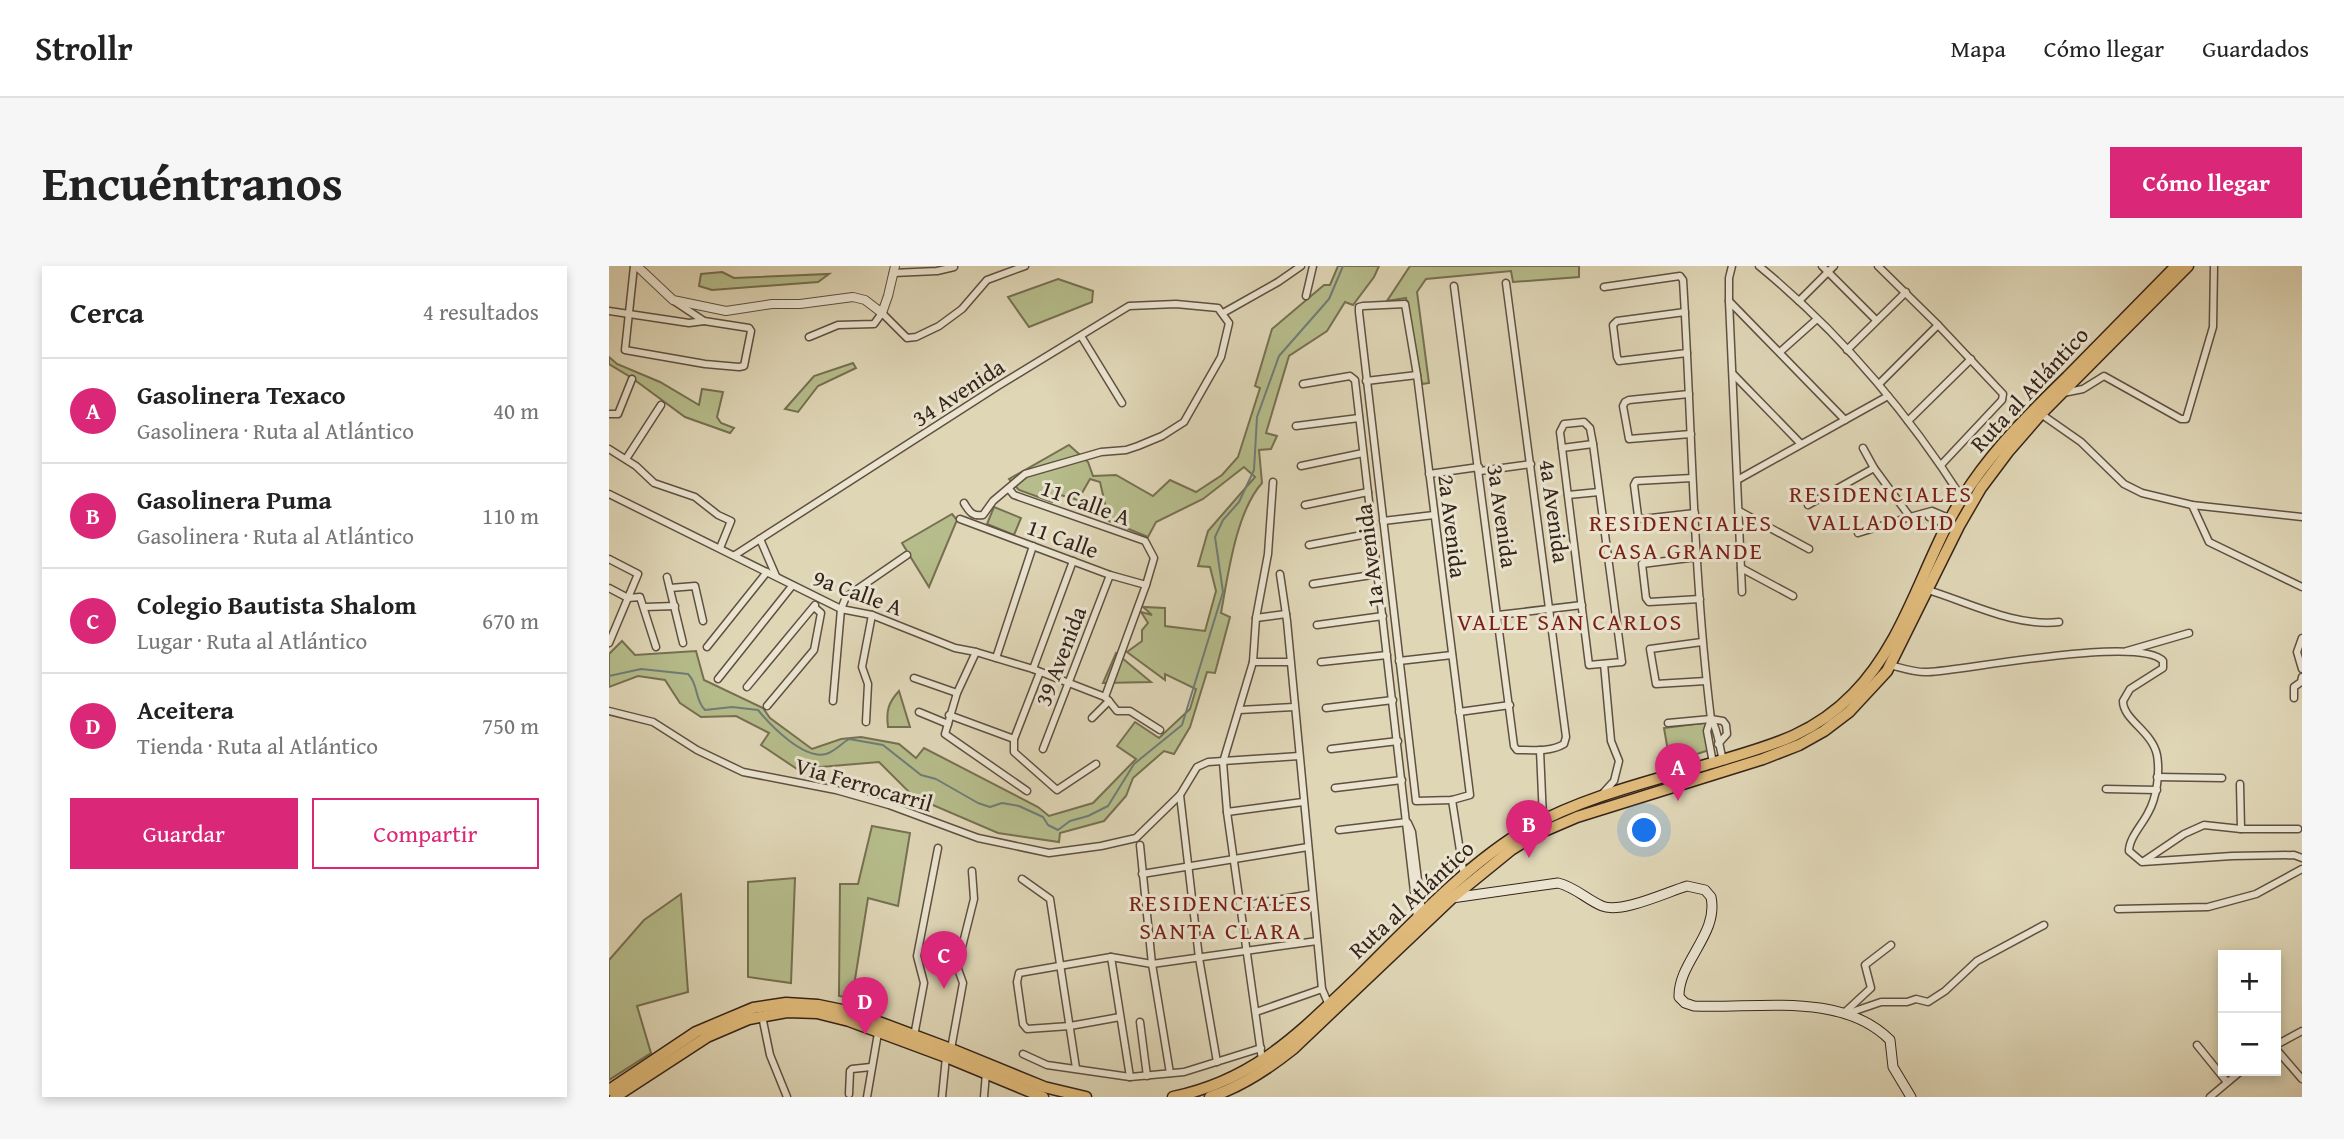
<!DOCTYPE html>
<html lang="es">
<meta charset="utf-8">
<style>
body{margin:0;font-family:"Gentium Book Plus",serif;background:#f6f6f6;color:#222}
.controls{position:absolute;right:21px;bottom:21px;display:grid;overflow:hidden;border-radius:0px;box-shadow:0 4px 10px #0003}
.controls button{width:63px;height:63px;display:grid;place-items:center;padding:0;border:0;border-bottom:2px solid #e0e0e0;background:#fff;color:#222;font:35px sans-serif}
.you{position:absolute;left:1036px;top:565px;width:24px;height:24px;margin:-18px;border:5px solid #fff;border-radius:50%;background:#1a73e8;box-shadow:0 0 0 10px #1a73e833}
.badge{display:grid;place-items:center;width:46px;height:46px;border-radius:50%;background:#db2777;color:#fff;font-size:23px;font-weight:700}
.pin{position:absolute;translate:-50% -58px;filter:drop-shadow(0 2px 4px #0008)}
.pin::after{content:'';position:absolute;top:37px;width:24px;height:21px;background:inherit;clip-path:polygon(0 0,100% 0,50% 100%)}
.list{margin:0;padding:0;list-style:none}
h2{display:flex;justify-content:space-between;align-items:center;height:91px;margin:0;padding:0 28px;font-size:30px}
h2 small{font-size:23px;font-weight:400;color:#767676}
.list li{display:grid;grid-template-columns:46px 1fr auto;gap:21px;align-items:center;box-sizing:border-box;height:105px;padding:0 28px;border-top:2px solid #e0e0e0}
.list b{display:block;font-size:26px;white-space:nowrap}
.list p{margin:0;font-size:23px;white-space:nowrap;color:#767676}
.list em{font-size:23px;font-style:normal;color:#767676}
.actions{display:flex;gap:14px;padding:21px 28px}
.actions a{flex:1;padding:16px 0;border:2px solid #db2777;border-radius:0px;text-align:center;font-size:24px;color:#db2777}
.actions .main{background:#db2777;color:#fff}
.map{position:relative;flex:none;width:1693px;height:831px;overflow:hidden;border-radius:0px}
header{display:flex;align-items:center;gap:42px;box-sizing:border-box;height:98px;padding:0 35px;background:#fff;border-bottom:2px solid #e0e0e0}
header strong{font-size:33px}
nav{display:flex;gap:38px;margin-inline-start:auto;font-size:24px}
.intro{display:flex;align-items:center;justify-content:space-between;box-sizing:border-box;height:168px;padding:0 42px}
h1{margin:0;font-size:49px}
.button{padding:18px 32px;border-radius:0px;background:#db2777;color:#fff;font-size:24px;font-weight:700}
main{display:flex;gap:42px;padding:0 42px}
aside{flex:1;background:#fff;border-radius:0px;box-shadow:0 4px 10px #0003}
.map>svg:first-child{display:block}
.green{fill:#b6bc8b;stroke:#767052;stroke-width:2}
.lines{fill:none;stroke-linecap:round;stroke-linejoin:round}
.stream{stroke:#6f7c78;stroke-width:2}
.minor-casing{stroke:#605041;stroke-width:9}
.tertiary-casing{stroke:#605041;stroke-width:10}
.secondary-casing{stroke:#35241a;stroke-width:11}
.trunk-casing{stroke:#35241a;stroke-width:13}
.minor{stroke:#eae4d0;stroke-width:6}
.tertiary{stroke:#eae4d0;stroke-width:8}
.secondary{stroke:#eae4d0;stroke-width:9}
.trunk{stroke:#e0bb7b;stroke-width:10}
.labels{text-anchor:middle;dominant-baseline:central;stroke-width:6;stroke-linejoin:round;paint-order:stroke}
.street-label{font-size:23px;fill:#35241a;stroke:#eae4d0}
.neighbourhood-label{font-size:24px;letter-spacing:2px;fill:#7a1f14;stroke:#eae4d0}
</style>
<header>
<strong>Strollr</strong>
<nav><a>Mapa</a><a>Cómo llegar</a><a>Guardados</a></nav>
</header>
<div class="intro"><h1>Encuéntranos</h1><a class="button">Cómo llegar</a></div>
<main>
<aside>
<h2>Cerca<small>4 resultados</small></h2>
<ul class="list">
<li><span class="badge">A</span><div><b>Gasolinera Texaco</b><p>Gasolinera · Ruta al Atlántico</p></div><em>40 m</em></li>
<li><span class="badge">B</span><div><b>Gasolinera Puma</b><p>Gasolinera · Ruta al Atlántico</p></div><em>110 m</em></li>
<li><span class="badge">C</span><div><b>Colegio Bautista Shalom</b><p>Lugar · Ruta al Atlántico</p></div><em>670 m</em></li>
<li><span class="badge">D</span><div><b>Aceitera</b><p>Tienda · Ruta al Atlántico</p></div><em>750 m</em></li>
</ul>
<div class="actions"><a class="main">Guardar</a><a>Compartir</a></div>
</aside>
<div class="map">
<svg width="1693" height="831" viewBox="0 0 1693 831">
<rect width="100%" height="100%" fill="#dfd6b6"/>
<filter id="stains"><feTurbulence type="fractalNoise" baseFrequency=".00286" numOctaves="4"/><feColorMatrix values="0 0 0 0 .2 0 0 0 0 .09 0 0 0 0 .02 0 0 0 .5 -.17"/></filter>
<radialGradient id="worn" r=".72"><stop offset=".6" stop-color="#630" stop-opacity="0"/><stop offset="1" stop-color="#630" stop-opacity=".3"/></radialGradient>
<g class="green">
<path d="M729 0H770L765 11 744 39 736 36 718 65 680 90 657 167 668 170 662 183 650 184 653 217C627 246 619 309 612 347L621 351 606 407 598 406 581 461 565 488 555 485 524 512 517 530 495 555 451 567 450 576 389 567 305 531 270 496 188 503 152 479 160 467 127 450 92 451 71 437 56 414 29 410 0 421V388L13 375 26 389 87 385 95 414 154 442 161 452 203 483 232 473 252 471 290 478 307 492 315 482 429 541 440 550 484 537 527 493 508 480 526 456 550 472 581 443 587 423 556 408V414L518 386 533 375V364L539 357 532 346 543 349 534 341 556 342V360L596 365 607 325 601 301 589 300 599 265 646 211 635 201 594 233 547 256 539 271 500 255 491 216 481 213 469 234 448 228 443 236 410 224 400 213 460 179 479 196 484 210 507 209 544 230 561 214 587 226 613 209 629 191 651 122 646 120 663 63 715 19H721Z"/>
<polygon points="801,0 970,0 970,11 904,16 902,5 817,13 808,26 820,117 813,118 797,32 778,35"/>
<polygon points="113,6 125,12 220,8 209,16 103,24 90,20 92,8"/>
<polygon points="449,13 484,25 483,36 420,61 399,31"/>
<polygon points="0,91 8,98 51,116 90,139 93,123 114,126 108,151 112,157 125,162 121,167 76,151 23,112 0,98"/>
<polygon points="244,97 247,102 209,120 189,146 176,143 205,110"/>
<polygon points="385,241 412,252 405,269 378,258"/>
<polygon points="343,248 348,254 320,321 293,277"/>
<polygon points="507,387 542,416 494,417"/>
<path d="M290 425 301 461H279C277 445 279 437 290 425Z"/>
<polygon points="1102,456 1103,483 1061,497 1055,462"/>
<polygon points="263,560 301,567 289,640 259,632 243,732 230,730 231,618 249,618"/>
<polygon points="186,612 182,717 139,711 139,616"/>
<polygon points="72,628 79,726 28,740 42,787 0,814 0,694 35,654"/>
</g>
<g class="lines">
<path class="stream" d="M0 410 32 403 79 408C90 419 85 433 96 444L123 441 149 444C162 460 195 494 217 488 225 486 233 477 240 473L274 479 312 509 327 513 369 537 381 541 393 537 410 540 434 551 439 559 449 564 461 555 479 550 499 540 525 498 573 459 614 326 606 271 614 254 630 236 645 204 648 151 670 90 720 33 734 0"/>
<g class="minor-casing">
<g id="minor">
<polyline points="25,0 16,84 96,98 130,101 135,100 142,65 140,62 95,55 65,35"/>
<polyline points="1123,0 1120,12 1120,35 1133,326"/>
<path d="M1150 0C1229 65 1298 146 1353 232"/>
<polyline points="1213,0 1267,54"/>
<polyline points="1269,0 1329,59 1394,128 1393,134 1332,199"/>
<polyline points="284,7 328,5 345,1"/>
<path d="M845 20 905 480 908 484C923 484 942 486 955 478L957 471 897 17"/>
<path d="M995 21 1071 10 1074 14C1083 160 1084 307 1102 453 1109 463 1110 480 1114 494"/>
<polyline points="697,30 704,0"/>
<polyline points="1120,35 1236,154"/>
<polyline points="1190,35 1225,0"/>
<polygon points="796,38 808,109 861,529 843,534 807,535 750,46 750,41 754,40"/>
<polyline points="0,45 80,57 95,55"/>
<polyline points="1076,46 1008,55 1004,59 1008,91 1010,95 1078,87"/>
<polyline points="614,47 669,16 692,0"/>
<polyline points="472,70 513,137"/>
<polyline points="200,71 229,59 265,58 273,47 298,72 307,71 330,60 353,43 378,14 416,0"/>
<polyline points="1238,84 1297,26"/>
<polyline points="1171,86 1208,53"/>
<polyline points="1124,108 1192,178"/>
<polyline points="757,115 808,109"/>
<polyline points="694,118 741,110 746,114 808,652"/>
<polyline points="1270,118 1329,59"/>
<polyline points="1454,127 1474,123 1495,110 1572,153 1577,153 1604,61 1605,0"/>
<polyline points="1080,128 1020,134 1016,136 1014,140 1020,173 1082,168"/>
<polyline points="0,148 9,148 23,113"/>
<polyline points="1432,148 1472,176 1515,218 1533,227 1583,239 1693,251"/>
<polyline points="1299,155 1362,93"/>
<polygon points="975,156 981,162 984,178 1013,396 980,399 951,166 955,158"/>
<polyline points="687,160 750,152"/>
<polyline points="953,182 984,178"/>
<polyline points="1254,182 1265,202 1301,251 1323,245 1342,253"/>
<polyline points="0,183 27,200 45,217 86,231 109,249 122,255 111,282"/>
<polyline points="17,193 52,139"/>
<polyline points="692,200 754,187"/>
<polyline points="871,205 922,198"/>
<polyline points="820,208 870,201"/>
<polyline points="1083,212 1027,215 1025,219 1029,250 1033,253 1086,247"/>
<polyline points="1130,213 1279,130"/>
<polyline points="0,228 232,343 263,349 346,382 367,386 424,403 496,431"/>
<polyline points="959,229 990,226"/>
<polyline points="696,239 759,226"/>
<polyline points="1199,239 1265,202"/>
<polyline points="1583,239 1600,276 1693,321"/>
<polyline points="1130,245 1200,283"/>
<polyline points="1318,247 1320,251 1339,259"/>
<polyline points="351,253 501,309 537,319 545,292 536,275 405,229 400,223"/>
<polyline points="774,255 825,249"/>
<polyline points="1249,267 1301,251"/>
<polyline points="151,273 167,310"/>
<polyline points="700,279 764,267"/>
<path d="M126 289 389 120 520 40 567 38 609 42 620 57 612 91 575 156 553 170 529 180 517 184 492 186 416 208 384 235 374 249C363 251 360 245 355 237"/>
<polyline points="1088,291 1033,298 1037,332 1040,336 1091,333"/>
<polyline points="0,293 29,308 0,377"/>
<polyline points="1132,302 1184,330"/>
<polyline points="671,308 678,355 713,723 720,739"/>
<polyline points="58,311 74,377"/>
<polyline points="704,318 769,308"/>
<polyline points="0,322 19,332 31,331 47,381"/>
<polyline points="61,322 86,320 94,355"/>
<path d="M1319 324C1361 337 1406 361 1450 356"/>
<polyline points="36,341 66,340"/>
<polyline points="889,349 973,339"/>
<polyline points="647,352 677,348"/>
<polyline points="708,359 774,350"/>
<polyline points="1693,372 1688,386 1693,403"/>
<polyline points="1093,376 1041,383 1047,418 1097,415"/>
<polyline points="98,381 158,306"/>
<polyline points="1518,385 1580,367"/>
<polyline points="367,386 348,427 336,468 418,525"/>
<polyline points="387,392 424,280"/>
<polyline points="790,395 843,389"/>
<polyline points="644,396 681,396"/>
<polyline points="712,396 778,389"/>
<polyline points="995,398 1002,475 1010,495 1005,515 995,526"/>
<path d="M1281 399C1293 402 1306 407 1319 406 1358 404 1532 369 1554 395V402L1521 423 1514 435C1514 454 1543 465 1548 489 1551 507 1548 531 1539 547 1533 559 1520 572 1520 585L1533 596 1623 590 1685 589 1693 592"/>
<polyline points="424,403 464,295"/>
<polyline points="431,406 405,473 405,486 448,524 487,498"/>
<polyline points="305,412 348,427"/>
<polyline points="109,413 183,320"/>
<polyline points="138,421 206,339"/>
<polyline points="1685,432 1685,421 1692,416 1693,411"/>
<polyline points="224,435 232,343 237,331 298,289"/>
<polyline points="500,435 508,445 521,445 551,464"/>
<polyline points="158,440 205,384 212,347 205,341"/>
<polyline points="717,442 784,434"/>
<polyline points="630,444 685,441"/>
<polyline points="0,445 44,456 88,484 134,506 227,524 280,539 369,572 440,587 492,580 527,572 571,529 588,501 599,496 690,490"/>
<polyline points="310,446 339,458"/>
<polyline points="850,446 901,439"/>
<polyline points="340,449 405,473"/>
<polyline points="483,452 500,435 496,431 537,319"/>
<polyline points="1102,453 1098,465 1104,497"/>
<polyline points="257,456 259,418 253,401 263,349"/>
<polyline points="1059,457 1102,453 1114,455 1117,459 1118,468 1109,478"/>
<polyline points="434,483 501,309"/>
<polyline points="722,483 789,475"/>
<polyline points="931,484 934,553"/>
<polyline points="1548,511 1613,512"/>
<polyline points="1631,518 1632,563"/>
<polyline points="726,522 793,514"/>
<polyline points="1497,523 1548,524"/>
<polyline points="571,529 590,692 608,796"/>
<polyline points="843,534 855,610"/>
<polyline points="618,546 694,536"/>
<polyline points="799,557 803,566 813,646"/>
<polyline points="730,564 798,556"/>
<polyline points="531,579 543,698 561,807"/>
<polyline points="1535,595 1575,568 1595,559 1632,563 1689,563"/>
<polyline points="533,608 699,581"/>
<polyline points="413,613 441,633 467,802"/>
<polyline points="631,640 703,628"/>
<polyline points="1509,643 1599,641 1647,628 1693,603"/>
<polyline points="502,691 521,811"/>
<polyline points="647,746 713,723"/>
<polyline points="1235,747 1262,722 1256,699 1282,679"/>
<polyline points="1237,748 1272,736 1298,736 1307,733 1319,736 1336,725 1368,695 1435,659"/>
<polyline points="153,750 161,789 178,831"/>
<polyline points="511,751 461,760 418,763 414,758 408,716 410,707 502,691 543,698 708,675"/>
<polyline points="531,756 538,810"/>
<polyline points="305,770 315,717 308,690 329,582"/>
<polyline points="1588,779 1618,816"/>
<polyline points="1667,779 1693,765"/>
<polyline points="342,783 354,717 349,703 349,697 365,633 363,605"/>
<polyline points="1667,783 1693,813"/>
<polyline points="414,788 438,799 521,811 575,806 652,782"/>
<polyline points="653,794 618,546 614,496 644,396 647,352 659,288 664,216"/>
<polyline points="240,828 241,805 243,803 262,801"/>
<polyline points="258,831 269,767"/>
<polyline points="333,831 337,791"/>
<polyline points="375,831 377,807"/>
<polyline points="1601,831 1632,805"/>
</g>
</g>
<g class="tertiary-casing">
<polyline id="tertiary" points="28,0 64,34 117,45 163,38 191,38 244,31 256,34 273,47 279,30 286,0"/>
</g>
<g class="secondary-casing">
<path id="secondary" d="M843 632 949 617C966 621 977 633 993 640 1012 648 1058 626 1078 620L1096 624 1102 631C1110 668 1069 696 1070 731L1076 737 1085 740C1148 743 1232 725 1281 774L1284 801 1302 831"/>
</g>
<g class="trunk-casing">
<g id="trunk">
<polyline points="0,824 87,766 144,742 177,737 209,739 243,746 342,783 435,821 477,831"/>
<polyline points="6,831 98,771 140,753 178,746 208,747 240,755 337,791 434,831"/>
<path d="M564 831C646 814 690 767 748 712 800 661 858 597 921 561 978 529 1051 513 1113 494 1164 479 1205 468 1244 428 1302 369 1316 283 1363 217 1390 178 1424 144 1458 111 1494 74 1531 37 1567 0"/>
<path d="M601 831C632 821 659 803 684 783L843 632 902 584 926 569 968 551 1154 493 1190 479 1215 465 1240 446 1278 405 1350 260 1372 222 1399 186 1432 148 1579 0"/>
</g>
</g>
<use href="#minor" class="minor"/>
<use href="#tertiary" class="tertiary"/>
<use href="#secondary" class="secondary"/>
<use href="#trunk" class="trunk"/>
</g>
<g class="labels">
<g class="street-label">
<text transform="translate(1420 123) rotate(-47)">Ruta al Atlántico</text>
<text transform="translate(349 126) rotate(-33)">34 Avenida</text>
<text transform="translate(477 236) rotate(20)">11 Calle A</text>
<text transform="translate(946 245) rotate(82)">4a Avenida</text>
<text transform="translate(894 250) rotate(82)">3a Avenida</text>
<text transform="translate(844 260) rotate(83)">2a Avenida</text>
<text transform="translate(454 272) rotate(20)">11 Calle</text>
<text transform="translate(760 290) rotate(-97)">1a Avenida</text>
<text transform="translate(249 326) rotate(20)">9a Calle A</text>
<text transform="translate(451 390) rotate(-69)">39 Avenida</text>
<text transform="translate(255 518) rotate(16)">Via Ferrocarril</text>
<text transform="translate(802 633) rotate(-43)">Ruta al Atlántico</text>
</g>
<g class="neighbourhood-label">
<text x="1272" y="227">RESIDENCIALES<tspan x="1272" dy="28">VALLADOLID</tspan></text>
<text x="1072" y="256">RESIDENCIALES<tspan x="1072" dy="28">CASA GRANDE</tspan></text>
<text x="961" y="355">VALLE SAN CARLOS</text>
<text x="612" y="636">RESIDENCIALES<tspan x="612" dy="28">SANTA CLARA</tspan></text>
</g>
</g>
<rect width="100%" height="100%" filter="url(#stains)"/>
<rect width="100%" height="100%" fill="url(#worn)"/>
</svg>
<div class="controls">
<button>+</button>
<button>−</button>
</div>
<div class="you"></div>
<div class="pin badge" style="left:1069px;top:535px">A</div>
<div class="pin badge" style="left:920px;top:592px">B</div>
<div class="pin badge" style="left:335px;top:723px">C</div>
<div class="pin badge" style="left:256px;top:769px">D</div>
</div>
</main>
